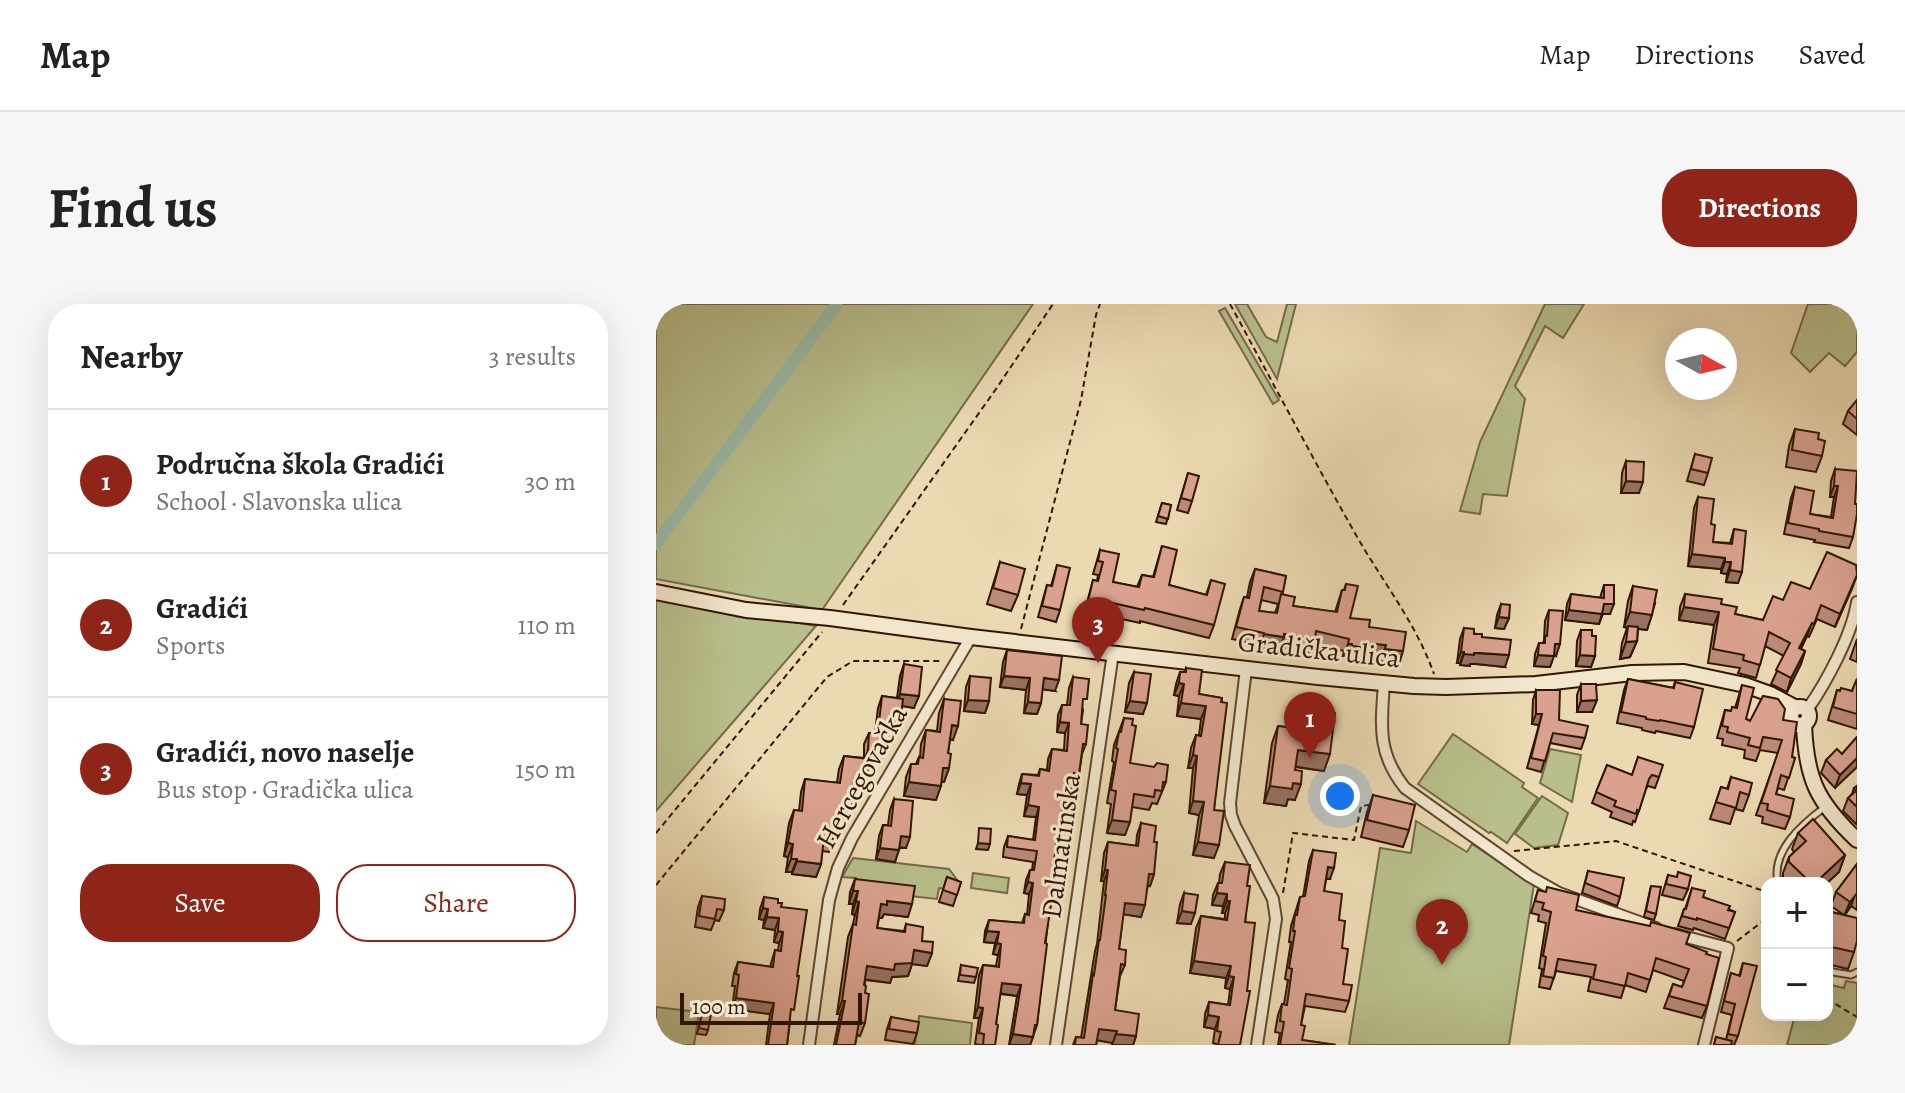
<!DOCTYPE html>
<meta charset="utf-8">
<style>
body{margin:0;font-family:Alegreya,serif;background:#f6f6f6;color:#222}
.controls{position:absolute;right:24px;bottom:24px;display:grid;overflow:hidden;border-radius:16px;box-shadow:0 8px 32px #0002}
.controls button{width:72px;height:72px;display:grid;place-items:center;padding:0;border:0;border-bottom:2px solid #e0e0e0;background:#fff;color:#222;font:40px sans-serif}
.compass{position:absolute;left:1009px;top:24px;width:72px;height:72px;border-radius:50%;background:#fff;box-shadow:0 8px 32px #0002;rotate:98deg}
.scale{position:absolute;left:24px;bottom:20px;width:182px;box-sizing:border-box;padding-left:8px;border:4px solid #311702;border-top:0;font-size:22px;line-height:28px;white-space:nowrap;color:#311702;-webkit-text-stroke:6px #f2e6cd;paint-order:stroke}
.you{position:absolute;left:684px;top:492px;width:28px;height:28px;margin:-20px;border:6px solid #fff;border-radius:50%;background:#1a73e8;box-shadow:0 0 0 12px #1a73e833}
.badge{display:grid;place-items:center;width:52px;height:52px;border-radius:50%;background:#8f2418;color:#fff;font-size:26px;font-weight:700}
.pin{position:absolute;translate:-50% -66px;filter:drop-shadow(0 2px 4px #0008)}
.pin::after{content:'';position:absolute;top:42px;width:28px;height:24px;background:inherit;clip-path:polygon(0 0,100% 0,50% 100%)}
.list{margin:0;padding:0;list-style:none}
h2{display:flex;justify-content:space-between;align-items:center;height:104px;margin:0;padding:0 32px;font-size:34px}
h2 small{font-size:26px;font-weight:400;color:#767676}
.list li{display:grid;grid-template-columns:52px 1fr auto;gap:24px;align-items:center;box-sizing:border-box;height:144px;padding:0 32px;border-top:2px solid #e0e0e0}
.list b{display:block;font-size:30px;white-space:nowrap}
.list p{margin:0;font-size:26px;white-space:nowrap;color:#767676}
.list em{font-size:26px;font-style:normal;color:#767676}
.actions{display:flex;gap:16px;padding:24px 32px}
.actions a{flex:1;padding:18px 0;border:2px solid #8f2418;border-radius:32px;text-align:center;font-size:28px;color:#8f2418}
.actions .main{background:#8f2418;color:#fff}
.map{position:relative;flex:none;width:1201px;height:741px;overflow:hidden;border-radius:32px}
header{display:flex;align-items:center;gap:48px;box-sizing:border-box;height:112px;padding:0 40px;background:#fff;border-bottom:2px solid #e0e0e0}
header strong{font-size:38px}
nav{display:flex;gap:44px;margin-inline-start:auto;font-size:28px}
.intro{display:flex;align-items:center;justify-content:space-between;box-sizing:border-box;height:192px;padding:0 48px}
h1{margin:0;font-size:56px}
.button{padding:20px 36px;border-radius:32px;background:#8f2418;color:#fff;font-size:28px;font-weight:700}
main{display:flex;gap:48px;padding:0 48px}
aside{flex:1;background:#fff;border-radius:32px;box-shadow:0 8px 32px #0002}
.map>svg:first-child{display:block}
.green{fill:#b8bf8c;stroke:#746b47;stroke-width:2}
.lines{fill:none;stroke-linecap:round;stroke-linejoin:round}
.canal{stroke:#99baa8;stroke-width:12}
.lane-casing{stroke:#60482e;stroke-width:9}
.street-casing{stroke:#60482e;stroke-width:14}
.secondary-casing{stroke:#311702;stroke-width:18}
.path{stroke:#311702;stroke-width:2;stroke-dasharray:6 4;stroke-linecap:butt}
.lane{stroke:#f2e6cd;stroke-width:5}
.street{stroke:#f2e6cd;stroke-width:10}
.secondary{stroke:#f2e6cd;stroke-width:14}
.wall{fill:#bb8a7a;stroke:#311702;stroke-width:2;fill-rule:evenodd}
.shaded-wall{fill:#987163;stroke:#311702;stroke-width:2}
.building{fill:#d9a18e;stroke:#311702;stroke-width:2}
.labels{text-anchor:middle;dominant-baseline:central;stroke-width:6;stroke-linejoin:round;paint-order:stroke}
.street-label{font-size:28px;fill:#311702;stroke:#f2e6cd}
</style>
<header>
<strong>Map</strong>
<nav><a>Map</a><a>Directions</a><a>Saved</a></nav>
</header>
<div class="intro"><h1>Find us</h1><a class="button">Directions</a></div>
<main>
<aside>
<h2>Nearby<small>3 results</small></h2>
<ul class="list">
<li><span class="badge">1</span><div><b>Područna škola Gradići</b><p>School · Slavonska ulica</p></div><em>30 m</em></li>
<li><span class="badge">2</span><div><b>Gradići</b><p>Sports</p></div><em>110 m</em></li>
<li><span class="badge">3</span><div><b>Gradići, novo naselje</b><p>Bus stop · Gradička ulica</p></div><em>150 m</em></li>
</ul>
<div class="actions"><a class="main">Save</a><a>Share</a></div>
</aside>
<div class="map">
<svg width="1201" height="741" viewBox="0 0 1201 741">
<rect width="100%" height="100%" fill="#ebd9b2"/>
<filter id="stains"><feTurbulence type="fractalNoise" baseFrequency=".0025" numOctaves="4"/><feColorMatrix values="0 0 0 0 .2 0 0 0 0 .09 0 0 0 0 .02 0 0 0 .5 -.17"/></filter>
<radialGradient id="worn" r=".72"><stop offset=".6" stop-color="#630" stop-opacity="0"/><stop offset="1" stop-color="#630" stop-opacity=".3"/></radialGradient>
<g class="green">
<polygon points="0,0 377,0 166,306 0,275"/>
<polygon points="579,0 591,0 610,33 621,38 631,0 640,0 621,75"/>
<polygon points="889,0 928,0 907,34 889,22 859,82 869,95 851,192 827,190 824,210 804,207 824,138"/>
<polygon points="1152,0 1201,0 1201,48 1189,62 1173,49 1154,68 1135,49"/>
<polygon points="569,4 623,96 617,100 563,7"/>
<polygon points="0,293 160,322 0,507"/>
<polygon points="797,430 868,479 866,483 882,494 851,539 835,528 833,529 762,480"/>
<polygon points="894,445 925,451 916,498 884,479"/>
<polygon points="886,492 912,509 902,541 878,544 859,530"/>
<polygon points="760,517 811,548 816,540 878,580 853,741 693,741 724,544 755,549"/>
<polygon points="197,554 293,565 302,577 301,586 283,584 281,595 198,586 200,574 186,573"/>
<polygon points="317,569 353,574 351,589 315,584"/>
<polygon points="1190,677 1201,679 1201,741 1131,741 1139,711 1171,711 1171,680 1188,684"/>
<polygon points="0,703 43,708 38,741 0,741"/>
<polygon points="263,712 316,719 314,741 259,741"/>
</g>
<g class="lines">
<polyline class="canal" points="0,240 181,0"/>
<g class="lane-casing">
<g id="lane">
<path d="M1122 579C1115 547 1145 521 1169 503"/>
<polyline points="1171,667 1195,671 1201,668"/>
</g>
</g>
<g class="street-casing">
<g id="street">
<polyline points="590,365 574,499 575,511 579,522 617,595 620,615 601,741"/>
<path d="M728 379C725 422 721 449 749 484L873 572 903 589 1000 624"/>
<path d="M1151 406C1170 379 1196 331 1201 298"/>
<polyline points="1019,630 1072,644 1048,741"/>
<polyline points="153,741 173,596 182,564 196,534 315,333"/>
<polyline points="400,741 457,349"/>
</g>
</g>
<g class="secondary-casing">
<g id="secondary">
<polyline points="0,288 90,306 174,314 315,333 662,373 758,382 790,383 880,380 976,369 1028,368 1089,381 1114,390 1140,404"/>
<circle cx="1144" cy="412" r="9"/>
<path d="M1148 420C1150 475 1161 498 1201 536"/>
</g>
</g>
<g class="path">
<path d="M574 0C616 77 657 155 700 231 726 277 760 319 778 370"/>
<polyline points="187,301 340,85 397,0"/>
<polyline points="365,325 425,96 440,11 444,0"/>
<polyline points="0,529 166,328"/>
<polyline points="858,547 960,537 1111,588"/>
<polyline points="0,581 171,373 197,357 287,357"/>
<polyline points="627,589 637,529 698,536 705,502 713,501"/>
<polyline points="1081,637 1111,614"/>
<polyline points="1110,654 1111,655"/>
<polyline points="1171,695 1201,713"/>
</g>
<use href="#lane" class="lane"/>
<use href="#street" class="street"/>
<use href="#secondary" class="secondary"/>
</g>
<g class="wall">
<polygon points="1201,96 1201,131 1187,120 1192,107"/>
<polygon points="1139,125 1166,152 1160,168 1130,163 1133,142"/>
<polygon points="1039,150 1052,169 1048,181 1031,177"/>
<polygon points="970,157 983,189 965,189 966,169"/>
<polygon points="1179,165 1197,233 1193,244 1158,238 1159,236 1128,230 1135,194 1139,183 1154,210 1175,213 1178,193 1174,193 1175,177"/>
<polygon points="532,169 536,197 532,209 521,206"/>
<polygon points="1042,193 1055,220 1057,238 1074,239 1078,225 1082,279 1070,278 1071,270 1065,269 1065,265 1032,262 1038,204"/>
<polygon points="506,199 515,201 510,220 500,218"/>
<polygon points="506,242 513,281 550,291 555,276 558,321 553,334 484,317 484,319 448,311 446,314 428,310 437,276 441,277 442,271 437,270 444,246 457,278 481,283 486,271 497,273"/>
<polygon points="344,258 362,291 355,307 331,300"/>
<polygon points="401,261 404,306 400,318 382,313 391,281 395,282"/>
<path d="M599 265 630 272 626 290 637 302 679 308 686 286H688L690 280 694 314 713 323 743 360 725 357 726 354 708 352 706 356 692 355V352H687L688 347 657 339 654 348 624 343 623 345 603 343 604 341 576 335 584 305 588 293H591L594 278ZM605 296 622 300 619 309 603 307Z"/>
<polygon points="1201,271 1179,323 1161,315 1153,333 1151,332 1145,345 1149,347 1145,360 1131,388 1115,380 1128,352 1109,342 1100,374 1082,369 1084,364 1052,359 1058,321 1023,316 1024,303 1029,290 1065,300 1079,310 1107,316 1127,296 1154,285"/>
<polygon points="948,281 954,310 947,310 943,320 909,316 911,300 915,290 944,294"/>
<polygon points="977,282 999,299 991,326 982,325 981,337 974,353 964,355 966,339 971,324 968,323 972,297"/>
<polygon points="845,300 853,314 848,325 839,324 841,311"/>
<polygon points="893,306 900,352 898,351 894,363 878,362 879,350 883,339 887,339 888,336 889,317"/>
<polygon points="808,324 826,333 849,363 820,360 814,360 814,362 804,361 804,359 801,359 804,335"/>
<polygon points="925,326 936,332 939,352 935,363 920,362 921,337"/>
<polygon points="1201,335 1201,358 1194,355"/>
<polygon points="351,346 399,387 386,385 385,399 381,410 368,409 370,386 344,383 347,358"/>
<polygon points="248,360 258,404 246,402 244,420 240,432 229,430 224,458 213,458 211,477 206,489 197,488 190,516 184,515 183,522 173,548 166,547 165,560 160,573 136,570 136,568 130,568 132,553 128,552 133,519 138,506 143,507 145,488 149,475 181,479 183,465 188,452 208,454 208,440 213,429 219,429 222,404 226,392 241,394 244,372"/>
<polygon points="530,364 543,390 566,394 558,506 558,554 537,551 543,511 533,509 537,464 532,464 535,444 540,431 543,431 545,415 521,412 523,392 518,391 520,380 524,368 529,368"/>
<polygon points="478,368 487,410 469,408 473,379"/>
<polygon points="314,372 333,397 329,409 308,407 310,383"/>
<polygon points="417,373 427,406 425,420 430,440 426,450 423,470 419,480 416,480 413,501 409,511 405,511 400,541 381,721 374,741 353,741 361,692 344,690 340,720 339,741 324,741 319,740 323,714 318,714 323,671 327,661 340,662 342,651 337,650 339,639 328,638 329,627 333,616 366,619 369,610 371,611 373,590 368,589 370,576 374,566 376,566 377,558 347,553 348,543 352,532 377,536 380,513 368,512 371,491 361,490 363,480 366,470 382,471 384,465 391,466 392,455 396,445 408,446 409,429 401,428 402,411 406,401 411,401 413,384"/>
<polygon points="972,375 1017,384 1019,378 1038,423 1034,434 1000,427 999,429 986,426 986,424 961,419 968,386"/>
<polygon points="1201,375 1201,425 1172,416 1181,386 1196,387"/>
<polygon points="925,380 936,408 921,408 921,391"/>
<polygon points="1086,381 1090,415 1094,417 1127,416 1136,453 1139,454 1128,486 1122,484 1120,490 1134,513 1129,525 1106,519 1107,513 1100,511 1122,449 1104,446 1100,457 1088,454 1089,446 1066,441 1067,435 1061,434 1069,406 1075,407 1079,404"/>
<polygon points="880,386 903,416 929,434 925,445 894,439 885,468 871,464 883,421 876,420 877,396"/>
<polygon points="288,395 297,436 294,435 292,449 293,464 288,478 285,478 280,496 248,492 250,473 255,460 260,460 263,453 264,453 265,440 270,426 281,427 283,409"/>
<polygon points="659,407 668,467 639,463 639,496 632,495 630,502 608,499 616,439 622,422 653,426"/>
<polygon points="468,414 476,421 474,459 510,478 501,500 496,499 493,506 476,503 469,531 451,529 455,500 451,499 458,458 456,457 458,441"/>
<polygon points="1201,433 1179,484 1165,469 1170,456 1186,450"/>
<polygon points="982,453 1003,473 999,484 992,482 990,485 979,518 977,517 976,521 954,513 956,508 936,499 951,461 976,471"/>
<polygon points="1075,473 1093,491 1087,507 1079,505 1074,520 1054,515 1065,483 1071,485"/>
<polygon points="1201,482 1201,521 1187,507 1192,494 1196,490 1198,484"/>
<polygon points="717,491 753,526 747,543 705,533 711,508"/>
<polygon points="238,495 250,544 243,544 239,558 220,555 223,532 227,521 232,521 234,506"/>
<polygon points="485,519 498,538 498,570 494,582 492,581 485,613 467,610 463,645 469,661 464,672 459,706 480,732 477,741 456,741 457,739 441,736 440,741 417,741 420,733 425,734 439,647 441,640 448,577 445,577 448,549 452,538 480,542 481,531"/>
<polygon points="1142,529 1189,551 1183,568 1171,579 1131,579 1127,575 1127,569 1133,553 1138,548 1136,545"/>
<polygon points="657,546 674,575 670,575 668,587 683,616 686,644 687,680 693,697 689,708 649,702 645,721 646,736 680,741 622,741 624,729 619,728 622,711 626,700 628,700 632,676 629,675 635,638 633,638 635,622 644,593 647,593 653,557"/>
<polygon points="569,558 591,582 584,741 560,741 560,740 557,739 559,725 548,723 549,710 553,698 572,701 574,685 569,684 570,674 534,669 540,624 545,612 569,615 569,609 566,609 567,602 556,601 557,591 562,579 563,579 564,570"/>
<polygon points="1201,560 1201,606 1195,602 1189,611 1198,648 1192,665 1171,660 1171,607 1188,611 1175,602 1180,588"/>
<polygon points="932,567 964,593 961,602 926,589"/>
<polygon points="1012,571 1032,585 1027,596 1006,591"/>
<polygon points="291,573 305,578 297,602 283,598"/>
<polygon points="199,575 252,613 228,610 226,614 223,614 221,624 248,627 250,620 276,649 271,662 256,660 252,672 236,673 234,679 209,676 209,719 204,732 201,731 199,741 178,741 184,710 181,710 192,633 197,620 199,611 196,610 197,600 193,600 194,588"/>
<polygon points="995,582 1000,610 998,616 988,613"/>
<polygon points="1036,584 1047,593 1079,608 1069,635 1038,624 1037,626 1022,622 1028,605 1029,605"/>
<polygon points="882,586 920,606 1030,640 1050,650 1051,702 1046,714 1008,704 1017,680 1026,683 1028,677 997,666 990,688 969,681 965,694 932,687 935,673 900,667 894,685 883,683 886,665 883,664 890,619 882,617 883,611 875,609"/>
<polygon points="528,589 535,620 521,619 524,600"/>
<polygon points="46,592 68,606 63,617 59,616 55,626 39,623 42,603"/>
<polygon points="108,593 122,599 125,603 134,717 131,741 110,741 114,710 76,705 79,682 76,682 78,669 82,658 114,663 119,646 122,647 123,639 118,638 119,626 107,624 108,616 103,615 104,605"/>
<polygon points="1087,659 1082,732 1078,741 1058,741 1060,733 1070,736 1076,711 1065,708 1075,669 1083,672"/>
<polygon points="305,661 320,673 318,679 302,677"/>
<polygon points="46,709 52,726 50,731 41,730"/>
<polygon points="235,713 261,729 257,740 229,736 231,725"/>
</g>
<g class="shaded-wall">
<polygon points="970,177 987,178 983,189 965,189"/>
<polygon points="1178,182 1182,182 1178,193 1174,193"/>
<polygon points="1036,250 1069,254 1065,265 1032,262"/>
<polygon points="1069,258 1075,258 1071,270 1065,269"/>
<polygon points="1074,266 1086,268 1082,279 1070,278"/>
<polygon points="1201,271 1196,285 1179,323 1184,310"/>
<polygon points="998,299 999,299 995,311 996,311 991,326 968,323 974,308"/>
<polygon points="948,300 958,300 954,310 944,310"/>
<polygon points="1028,303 1063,308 1058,321 1023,316"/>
<polygon points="913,306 946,310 943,320 909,316"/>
<polygon points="843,313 853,314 848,325 839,324"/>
<polygon points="1156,319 1151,332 1138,357 1143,344"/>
<polygon points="608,330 628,333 623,345 603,343"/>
<polygon points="981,337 974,353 964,355 970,338"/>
<polygon points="711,339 730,341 726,354 708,352 706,356 692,355 696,342"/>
<polygon points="692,340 696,340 692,352 687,352"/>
<polygon points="899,340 904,340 900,352 894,351"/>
<polygon points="729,345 747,347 743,360 725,357"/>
<polygon points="1149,347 1145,360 1131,388 1135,374"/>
<polygon points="805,348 808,348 804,359 801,359"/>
<polygon points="818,349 853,351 849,363 820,360 814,360 814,362 804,361 808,350"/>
<polygon points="882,351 898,352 894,363 878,362"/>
<polygon points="924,351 939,352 935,363 920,362"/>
<polygon points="348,372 374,374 370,386 344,383"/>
<polygon points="388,374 403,376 399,387 383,385"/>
<polygon points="523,379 528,380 523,392 518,391"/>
<polygon points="244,390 263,392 258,404 240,401"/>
<polygon points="312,396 333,397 329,409 308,407"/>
<polygon points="941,396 936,408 921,408 925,397"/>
<polygon points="474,397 491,399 487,410 469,408"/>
<polygon points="372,398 385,399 381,410 368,409"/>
<polygon points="525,399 550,402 545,415 521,412"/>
<polygon points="880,410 886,410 883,421 876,420"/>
<polygon points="223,418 244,420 240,432 219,430"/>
<polygon points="404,418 413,419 409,429 401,428"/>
<polygon points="296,421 302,422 297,436 291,435"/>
<polygon points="212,446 228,447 224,458 208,458"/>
<polygon points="642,446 674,450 668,467 635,462"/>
<polygon points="537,451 541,452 537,464 532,464"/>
<polygon points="1201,454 1201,463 1179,484 1184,471"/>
<polygon points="287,464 293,464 288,478 282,477"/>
<polygon points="418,469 423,470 419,480 414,479"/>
<polygon points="198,475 211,477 206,489 194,488"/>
<polygon points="253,478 285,482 280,496 248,492"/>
<polygon points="365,479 375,480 371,491 361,490"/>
<polygon points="637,479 645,480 639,496 632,495 630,502 608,499 614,482"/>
<polygon points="537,497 548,498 543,511 533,509"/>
<polygon points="407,500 413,501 409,511 403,510"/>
<polygon points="372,501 383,503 380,513 368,512"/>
<polygon points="186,502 195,503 190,516 181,515"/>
<polygon points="456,516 474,518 469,531 451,529"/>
<polygon points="245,532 254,533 250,544 241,543"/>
<polygon points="542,538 563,541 558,554 537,551"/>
<polygon points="132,539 137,540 132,553 128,552"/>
<polygon points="322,539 334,540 332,546 320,545"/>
<polygon points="224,544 243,546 239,558 220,555"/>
<polygon points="1189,551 1183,568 1171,579 1159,579"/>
<polygon points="135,555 141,555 136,568 130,568"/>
<polygon points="141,557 165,560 160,573 136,570"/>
<polygon points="672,563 678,564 674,575 668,574"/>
<polygon points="449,566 452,566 448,577 445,577"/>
<polygon points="493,570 498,570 494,582 489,581"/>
<polygon points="372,578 377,579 373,590 368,589"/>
<polygon points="197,587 202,587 197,600 193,600"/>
<polygon points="1200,588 1195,602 1188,612 1194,598"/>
<polygon points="561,589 571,590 567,602 556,601"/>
<polygon points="200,597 203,598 199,611 196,610"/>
<polygon points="231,597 256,600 252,613 228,610 226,614 220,613 225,600"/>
<polygon points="571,597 574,597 569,609 566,609"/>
<polygon points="469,599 489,601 485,613 465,610"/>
<polygon points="107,604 112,605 108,616 103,615"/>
<polygon points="526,607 539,609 535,620 521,619"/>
<polygon points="111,613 123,614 119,626 107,624"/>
<polygon points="122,627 127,628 123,639 118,638"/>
<polygon points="331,627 343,628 339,639 328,638"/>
<polygon points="341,639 345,640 342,651 337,650"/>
<polygon points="258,646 276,649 271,662 256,660 252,672 236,673 234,679 206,675 211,662 239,660"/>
<polygon points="538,657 575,662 570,674 534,669"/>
<polygon points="573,672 578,673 574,685 569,684"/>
<polygon points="346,679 365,681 361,692 342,689"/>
<polygon points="80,694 118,699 114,710 76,705"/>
<polygon points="186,697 189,697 184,710 181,710"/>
<polygon points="322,703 327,704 323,714 318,714"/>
<polygon points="552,711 563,713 559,725 548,723"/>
<polygon points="443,725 461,727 457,739 439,736"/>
<polygon points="357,730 377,733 374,741 353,741"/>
<polygon points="460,730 480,732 477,741 456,741"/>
</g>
<g class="building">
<polygon points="1201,96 1201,115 1192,107"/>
<polygon points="1139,125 1163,129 1162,135 1169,137 1166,152 1136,146"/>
<polygon points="1039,150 1056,154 1052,169 1035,165"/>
<polygon points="970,157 988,158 987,178 970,177"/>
<polygon points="1179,165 1201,167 1199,200 1201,200 1201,210 1197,233 1163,227 1163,225 1132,219 1139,183 1158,187 1154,210 1177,214 1182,182 1178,182"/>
<polygon points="532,169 543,172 536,197 525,194"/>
<polygon points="1042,193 1058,195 1055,220 1059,221 1057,238 1076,240 1078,225 1090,227 1086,268 1074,266 1075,258 1069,258 1069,254 1036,250"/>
<polygon points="506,199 515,201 512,215 502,212"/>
<polygon points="506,242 521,246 513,281 551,291 555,276 569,280 558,321 489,304 488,306 452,298 451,302 432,297 437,276 442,277 447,258 442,257 444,246 463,250 457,278 483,283 486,271 498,273"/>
<polygon points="1171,248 1200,261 1201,271 1184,310 1165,301 1158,320 1156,319 1143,344 1149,347 1135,374 1120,366 1134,339 1113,328 1104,361 1087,356 1088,351 1057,345 1063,308 1028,303 1029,290 1066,295 1065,300 1081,303 1079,310 1107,316 1117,292 1127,296 1135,278 1154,285"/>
<polygon points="344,258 369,265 362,291 337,284"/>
<polygon points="401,261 414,264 404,306 386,302 391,281 396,282"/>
<polygon points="599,265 630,272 627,288 608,283 603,307 621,309 625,290 639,293 637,302 681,308 686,286 689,286 690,280 702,282 694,314 714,316 713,323 750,328 747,347 729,345 730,341 711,339 711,344 696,342 696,340 692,340 693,335 660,327 659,335 628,330 628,333 608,330 608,329 580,323 588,293 593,294"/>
<polygon points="948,281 958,281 958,300 948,300 946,310 913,306 915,290 948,294"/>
<polygon points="977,282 1001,286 996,311 974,308"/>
<polygon points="845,300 854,301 853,314 843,313"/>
<polygon points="893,306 907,307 904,340 899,340 898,352 882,351 883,339 889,339 889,332 891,332"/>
<polygon points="972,322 982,323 981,337 970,338"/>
<polygon points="808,324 818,325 818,330 826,330 826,333 855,336 853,351 824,349 818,349 818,351 808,350 808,348 805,348"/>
<polygon points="925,326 936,326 936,332 940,332 939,352 924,351"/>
<polygon points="351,346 406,352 403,376 388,374 385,399 372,398 374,374 348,372"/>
<polygon points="248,360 266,363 263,392 244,390"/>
<polygon points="530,364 546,366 543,390 566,394 565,398 571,399 558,506 568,507 563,541 542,538 548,498 537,497 541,452 537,451 540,431 545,432 550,402 525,399 528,380 523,379 524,368 530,368"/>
<polygon points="478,368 495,370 491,399 474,397"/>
<polygon points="314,372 335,374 333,397 312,396"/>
<polygon points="417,373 433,375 431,395 427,395 425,420 432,421 430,440 427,440 423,470 418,469 413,501 407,500 402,535 401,534 395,581 398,582 389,639 391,640 381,721 379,721 377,733 357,730 365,681 346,679 340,720 342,721 339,741 327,741 328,730 323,729 327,704 322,703 327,661 343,663 345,640 341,639 343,628 331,627 333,616 368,619 369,610 373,611 377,579 372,578 374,566 378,566 381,547 351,543 352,532 379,536 383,503 372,501 375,480 365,479 366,470 383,472 384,465 393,467 396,445 411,447 413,419 404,418 406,401 414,401"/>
<polygon points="972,375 1018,384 1019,378 1047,385 1038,423 1004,416 1003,417 990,415 990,413 965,408"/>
<polygon points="1201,375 1201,410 1177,403 1181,386 1184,387 1185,384 1196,387"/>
<polygon points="925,380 940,380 941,396 925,397"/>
<polygon points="1086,381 1098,384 1090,415 1094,417 1107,392 1122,395 1129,405 1127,416 1141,418 1136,453 1139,454 1133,474 1125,471 1120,490 1138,495 1134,513 1111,506 1112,500 1105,499 1126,436 1107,433 1104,444 1092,441 1094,434 1071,428 1072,423 1066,422 1069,406 1075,407 1076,403 1081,404"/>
<polygon points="880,386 904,386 903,416 932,422 929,434 897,429 889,457 875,454 886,410 880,410"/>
<polygon points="226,392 247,395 244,420 223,418"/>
<polygon points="288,395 305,397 302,422 296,421 292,449 295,450 293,464 287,464 285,482 253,478 255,460 262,460 263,453 267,454 270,426 284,428"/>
<polygon points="659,407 679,409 674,450 642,446 639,466 646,467 645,480 637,479 636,485 614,482 622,422 656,426"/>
<polygon points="468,414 477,415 476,421 480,422 474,459 498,463 501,459 512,461 510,478 507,478 506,487 499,486 498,493 478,490 474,518 456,516 460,487 455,486 462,445 460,444 463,428 465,428"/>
<polygon points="213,429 229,430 228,447 212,446"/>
<polygon points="1201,433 1201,454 1184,471 1170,456 1181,445 1186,450"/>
<polygon points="188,452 213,455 211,477 198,475 195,503 186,502 183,522 179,522 177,535 168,534 165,560 141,557 141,555 135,555 137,540 132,539 138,506 146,507 149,475 184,479"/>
<polygon points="982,453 1007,461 1003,473 996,471 993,475 983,507 981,506 980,510 958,502 960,497 940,488 951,461 976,471"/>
<polygon points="1075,473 1096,479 1093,491 1084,488 1080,504 1060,498 1065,483 1072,485"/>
<polygon points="1201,482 1201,503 1192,494 1200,487 1198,484"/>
<polygon points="717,491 759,501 753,526 711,516"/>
<polygon points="238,495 257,497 254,533 245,532 243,546 224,544 227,521 235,522"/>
<polygon points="1157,515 1189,551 1159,579 1155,579 1133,558 1133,553 1150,537 1142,529"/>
<polygon points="485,519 500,522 498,538 501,538 498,570 493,570 489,601 469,599 463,645 470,646 469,661 465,660 459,706 483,710 480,732 460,730 461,727 443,725 440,741 419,741 420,733 428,734 437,670 438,671 443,636 444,636 450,591 449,591 452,566 449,566 452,538 482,542"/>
<polygon points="323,524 335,525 334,540 322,539"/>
<polygon points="657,546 680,549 678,564 672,563 668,587 686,590 683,616 689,617 686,644 692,645 687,680 696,681 693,697 650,690 645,721 649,722 646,736 680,741 624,741 628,718 624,717 626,700 631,701 636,665 633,664 639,627 637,627 639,611 641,611 644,593 649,592"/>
<polygon points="569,558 594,561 591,582 594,582 589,618 599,619 591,687 594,687 584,741 562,741 565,728 561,727 563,713 552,711 553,698 574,701 578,673 573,672 575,662 538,657 545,612 571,616 574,597 571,597 571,590 561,589 562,579 566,579"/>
<polygon points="1201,560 1201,589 1194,598 1180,588"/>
<polygon points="932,567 968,574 964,593 929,579"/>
<polygon points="1022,568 1035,572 1032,585 1010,580 1012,571 1021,573"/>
<polygon points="291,573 305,578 301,591 287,586"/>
<polygon points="199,575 259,582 256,600 231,597 231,601 225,600 221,624 249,628 250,620 267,623 266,637 277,638 276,649 258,646 256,659 239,660 238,666 211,662 208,681 210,682 209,689 213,690 209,719 203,718 199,741 180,741 189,697 186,697 197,620 200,621 203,598 200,597 202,587 197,587"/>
<polygon points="995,582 1005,583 1000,610 990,607"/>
<polygon points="891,583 923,591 920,606 994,622 995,618 1034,629 1030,640 1051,648 1050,650 1063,654 1051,702 1013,692 1017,680 1026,683 1033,665 1000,654 994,676 972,669 969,682 937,675 940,661 902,655 898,674 887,672 890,653 887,652 895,608 886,605 888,599 879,597 882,586 890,588"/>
<polygon points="1036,584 1049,587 1047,593 1074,602 1072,606 1079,608 1073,624 1041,614 1041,616 1026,612 1028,605 1030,605"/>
<polygon points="528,589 542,591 539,609 526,607"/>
<polygon points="46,592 69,595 68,606 61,605 59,615 43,612"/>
<polygon points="108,593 122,595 122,599 126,599 125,603 151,606 141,672 143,672 138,706 135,705 131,741 112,741 118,699 80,694 83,671 80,670 82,658 117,663 119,646 125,647 127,628 122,627 123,614 111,613 112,605 107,604"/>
<polygon points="1171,607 1201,614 1201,637 1198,648 1171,642"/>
<polygon points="1087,659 1101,662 1082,732 1072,730 1079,700 1068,697 1075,669 1084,672"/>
<polygon points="305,661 322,664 320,673 304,671"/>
<polygon points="46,709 55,710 52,726 43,724"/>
<polygon points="235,713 263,718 261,729 233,725"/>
<polygon points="1060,733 1076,737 1075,741 1058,741"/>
</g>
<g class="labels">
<g class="street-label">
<text transform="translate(663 346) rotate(6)">Gradička ulica</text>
<text transform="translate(206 473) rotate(-61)">Hercegovačka</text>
<text transform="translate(405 542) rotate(-82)">Dalmatinska</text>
</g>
</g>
<rect width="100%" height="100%" filter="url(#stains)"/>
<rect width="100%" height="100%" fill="url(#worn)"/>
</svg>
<div class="controls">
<button>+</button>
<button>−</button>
</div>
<svg class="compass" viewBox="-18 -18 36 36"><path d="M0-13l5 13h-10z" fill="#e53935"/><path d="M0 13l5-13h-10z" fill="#767676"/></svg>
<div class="scale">100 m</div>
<div class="you"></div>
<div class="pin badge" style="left:654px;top:454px">1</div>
<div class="pin badge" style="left:786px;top:661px">2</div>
<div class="pin badge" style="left:442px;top:359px">3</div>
</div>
</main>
